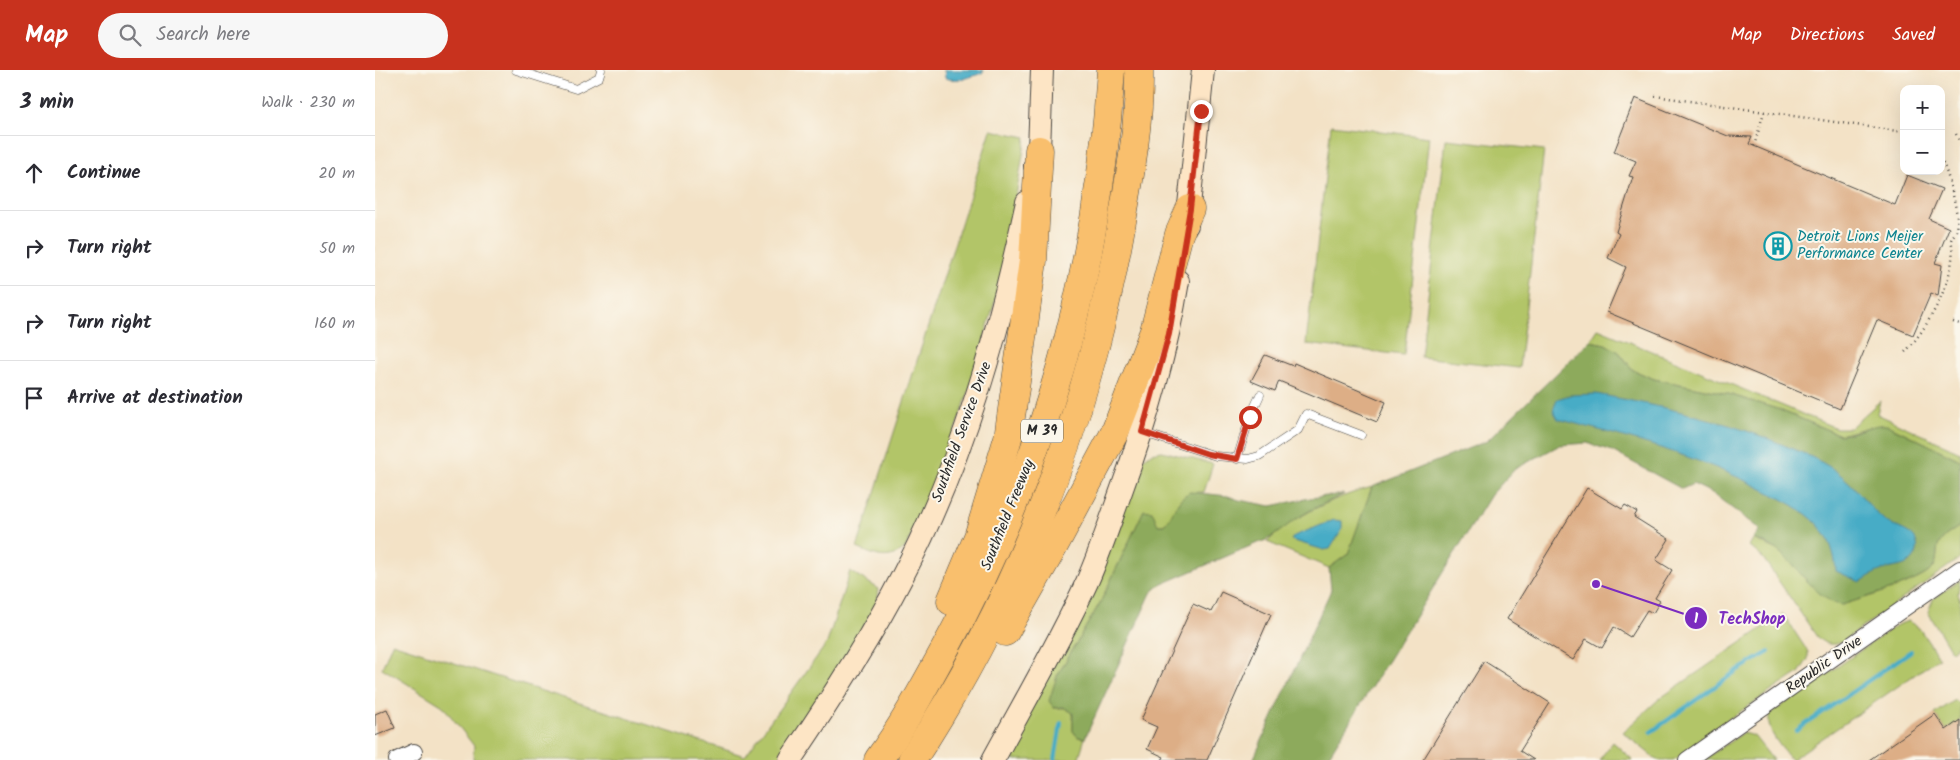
<!DOCTYPE html>
<meta charset="utf-8">
<style>
body{margin:0;font-family:Kalam,sans-serif;background:#f7f7f7;color:#2b2b33}
.controls{position:absolute;right:15px;top:15px;display:grid;overflow:hidden;border-radius:10px;box-shadow:0 5px 20px #0002}
.controls button{width:45px;height:45px;display:grid;place-items:center;padding:0;border:0;border-bottom:1px solid #e1e1e2;background:#fff;color:#2b2b33;font:25px sans-serif}
.stop{position:absolute;width:15px;height:15px;margin:-11px;border:4px solid #c8321e;border-radius:50%;background:#fff}
.stop.end{background:#c8321e;border-color:#fff;box-shadow:0 1px 5px #0008}
.list{margin:0;padding:0;list-style:none}
h2{display:flex;justify-content:space-between;align-items:center;height:65px;margin:0;padding:0 20px;font-size:21px}
h2 small{font-size:16px;font-weight:400;color:#7c7c81}
.list li{display:grid;grid-template-columns:32px 1fr auto;gap:15px;align-items:center;box-sizing:border-box;height:75px;padding:0 20px;border-top:1px solid #e1e1e2}
.list b{display:block;font-size:19px;white-space:nowrap}
.list em{font-size:16px;font-style:normal;color:#7c7c81}
.icon{flex:none;width:28px;height:28px;fill:none;stroke:currentColor;stroke-width:2;stroke-linecap:round;stroke-linejoin:round}
.map{position:relative;flex:none;width:1585px;height:690px;overflow:hidden}
header{display:flex;align-items:center;gap:30px;box-sizing:border-box;height:70px;padding:0 25px;background:#c8321e;color:#fff}
header strong{font-size:24px}
nav{display:flex;gap:28px;margin-inline-start:auto;font-size:18px}
.search{width:350px;height:45px;background:#f7f7f7;display:flex;align-items:center;gap:12px;box-sizing:border-box;padding:0 18px;border-radius:28px;color:#7c7c81;font-size:19px}
main{display:flex}
aside{flex:1;background:#fff}
.map>svg:first-child{display:block}
.green{fill:#b2c568;stroke:#6e784a}
.forest{fill:#8daa5c;stroke:#5c6a44}
.water{fill:#46acc6;stroke:#386c78}
.lines{fill:none;stroke-linecap:round;stroke-linejoin:round}
.stream{stroke:#46acc6;stroke-width:4}
.building{fill:#ddae86}
.service-casing{stroke:#494642;stroke-width:9}
.minor-casing{stroke:#494642;stroke-width:18}
.secondary-casing{stroke:#494642;stroke-width:24}
.motorway-casing{stroke:#494642;stroke-width:29}
.path{stroke:#494642;stroke-width:2.5;stroke-dasharray:1 4;stroke-linecap:butt}
.service{stroke:#fff;stroke-width:8}
.minor{stroke:#fff;stroke-width:16}
.secondary{stroke:#fde5c5;stroke-width:22}
.motorway{stroke:#f9bf6d;stroke-width:28}
.route{stroke:#c8321e;stroke-width:6}
.labels{text-anchor:middle;dominant-baseline:central;stroke-width:4;stroke-linejoin:round;paint-order:stroke}
.shield{fill:#fbf7ec;stroke:#696865;stroke-width:1}
.shield-label{font-size:14px;font-weight:bold;fill:#2b2b2b}
.culture-label{font-size:15px;fill:#0d838f;stroke:#fbf7ec;text-anchor:start}
.street-label{font-size:15px;fill:#2b2b2b;stroke:#fbf7ec}
.leader{fill:none;stroke:#7b2cbf;stroke-width:2}
.callout-dot{fill:#7b2cbf;stroke:#fbf7ec;stroke-width:2}
.mark-label{font-size:15px;text-anchor:middle;font-weight:bold;fill:#fff}
.callout-label{font-size:16px;text-anchor:middle;font-weight:bold;fill:#7b2cbf;stroke:#fbf7ec;stroke-width:4;stroke-linejoin:round;paint-order:stroke}
</style>
<header>
<strong>Map</strong>
<div class="search"><svg class="icon" aria-label="search" viewBox="0 0 24 24"><circle cx="10" cy="10" r="6"/><path d="M15 15l6 6"/></svg>Search here</div>
<nav><a>Map</a><a>Directions</a><a>Saved</a></nav>
</header>
<main>
<aside>
<h2>3 min<small>Walk · 230 m</small></h2>
<ul class="list">
<li><svg class="icon" aria-label="ahead" viewBox="0 0 24 24"><path d="M12 20V5M6 11l6-6 6 6"/></svg><div><b>Continue</b></div><em>20 m</em></li>
<li><svg class="icon" aria-label="right" viewBox="0 0 24 24"><path d="M7 20v-9h11M14 6l5 5-5 5"/></svg><div><b>Turn right</b></div><em>50 m</em></li>
<li><svg class="icon" aria-label="right" viewBox="0 0 24 24"><path d="M7 20v-9h11M14 6l5 5-5 5"/></svg><div><b>Turn right</b></div><em>160 m</em></li>
<li><svg class="icon" aria-label="arrive" viewBox="0 0 24 24"><path d="M6 21V4h12l-3 4 3 4H6"/></svg><div><b>Arrive at destination</b></div></li>
</ul>
</aside>
<div class="map">
<svg width="1585" height="690" viewBox="0 0 1585 690">
<rect width="100%" height="100%" fill="#fbf7ec"/>
<filter id="ink" filterUnits="userSpaceOnUse"><feTurbulence type="fractalNoise" baseFrequency=".02" numOctaves="2"/><feDisplacementMap in="SourceGraphic" scale="10" xChannelSelector="R" yChannelSelector="G"/><feConvolveMatrix kernelMatrix="1 2 1 2 8 2 1 2 1" color-interpolation-filters="sRGB"/></filter>
<filter id="wash" filterUnits="userSpaceOnUse"><feTurbulence type="fractalNoise" baseFrequency=".0096" numOctaves="4" result="noise"/><feDisplacementMap in="SourceGraphic" scale="20" xChannelSelector="R" yChannelSelector="G"/><feGaussianBlur stdDeviation="1.12" result="paint"/><feColorMatrix in="noise" values="0 0 0 0 0 0 0 0 0 0 0 0 0 0 0 0 0 1.4 0 .05"/><feComposite in="paint" operator="in"/></filter>
<g filter="url(#wash)">
<rect width="100%" height="100%" fill="#f3e2c6"/>
<g class="green">
<polygon points="956,55 1054,67 1029,285 931,274"/>
<path d="M616 60 651 67 628 203 596 316 568 393 530 479C512 492 501 486 482 478Z"/>
<polygon points="1071,69 1169,80 1144,298 1046,287"/>
<polygon points="1223,259 1461,358 1475,358 1505,331 1502,344 1585,382 1585,390 1519,358 1490,358 1465,365 1402,339 1350,323 1279,309 1258,300 1244,282 1230,274 1215,271"/>
<path d="M787 381 838 394 829 422C797 422 806 438 789 455H783L769 440 725 533 682 606 679 638H693L698 643V661L703 667 710 668 703 690H628L767 390 776 383Z"/>
<path d="M997 417 973 484 954 498 892 472C922 444 958 428 997 417Z"/>
<path d="M1585 456V488L1467 572C1457 576 1450 575 1442 567L1388 488 1374 476 1378 469 1401 479 1467 535C1487 528 1545 513 1557 499 1564 491 1560 482 1564 474 1568 466 1578 461 1585 456Z"/>
<polygon points="475,501 504,519 502,534 435,646 404,690 98,690 99,676 68,636 7,598 17,573 370,686 452,573"/>
<polygon points="1585,510 1583,524 1585,531 1585,573 1576,581 1553,542 1558,529"/>
<polygon points="1408,544 1433,582 1433,589 1424,603 1331,664 1304,687 1298,690 1282,690 1248,662 1284,629"/>
<path d="M1533 551 1544 558 1564 588 1416 690C1407 677 1389 660 1395 644L1522 555Z"/>
<polygon points="1580,630 1585,635 1585,650 1571,660 1560,644"/>
<polygon points="1368,663 1379,666 1398,690 1328,690"/>
<polygon points="1238,672 1258,690 1224,690"/>
</g>
<g class="forest">
<path d="M1215 271 1230 274 1244 282 1258 300 1279 309 1350 323 1402 339 1465 365C1481 364 1496 353 1512 355L1585 390V456C1578 461 1568 466 1564 474 1560 482 1564 491 1557 499 1545 513 1487 528 1467 535 1444 533 1422 495 1403 481 1396 475 1387 472 1378 469L1384 461 1383 458 1337 423 1318 414 1307 419 1237 381 1212 373 1185 375 1140 399 1116 425 951 690H878L956 520 954 498 973 484 997 417 1112 371Z"/>
<path d="M815 422 853 426 864 430 896 436 935 428 969 424C955 431 940 437 926 446 911 455 898 470 880 474L785 515 776 523 710 668 703 667 698 661V643L688 637 679 638 674 631 682 606 725 533 769 440 777 441 783 455H789C800 444 799 430 815 422Z"/>
</g>
<g class="water">
<path d="M569 0H609L607 3C596 7 582 12 570 8Z"/>
<path d="M1221 324C1286 336 1350 350 1411 376 1430 384 1451 392 1467 406 1483 419 1494 437 1509 450 1520 459 1546 461 1542 481 1538 499 1517 496 1505 501 1497 504 1492 508 1485 512L1461 501C1460 484 1455 468 1443 455 1430 440 1407 429 1389 420 1324 386 1254 368 1183 349L1178 340 1182 329 1195 325Z"/>
<polygon points="959,450 967,451 967,460 955,479 949,480 916,470 919,466"/>
</g>
<g class="lines">
<g class="stream">
<polyline points="1421,661 1536,581"/>
<polyline points="1276,662 1363,600 1394,582"/>
<polyline points="680,690 686,653"/>
</g>
</g>
<g id="blocks">
<g class="building">
<polygon points="1260,28 1353,66 1377,67 1374,74 1520,135 1532,105 1567,119 1554,149 1574,158 1560,193 1567,195 1563,226 1556,223 1538,265 1502,250 1465,339 1232,242 1251,197 1233,188 1244,164 1241,162 1258,107 1254,106 1261,91 1239,82"/>
<polygon points="890,285 918,296 919,293 1011,332 1002,352 904,311 900,321 876,311"/>
<polygon points="1212,418 1247,439 1250,435 1262,442 1259,447 1294,469 1281,490 1297,500 1280,528 1285,531 1278,543 1272,540 1255,567 1239,557 1227,578 1211,569 1198,590 1132,549"/>
<polygon points="846,522 896,544 832,690 787,690 789,687 772,679 782,657 766,650 818,534 836,542"/>
<polygon points="1109,591 1175,633 1145,681 1159,690 1048,690"/>
<polygon points="12,639 20,658 0,666 0,644"/>
<polygon points="1560,644 1571,660 1585,650 1585,690 1494,690"/>
</g>
</g>
</g>
<g filter="url(#ink)">
<use href="#blocks" fill-opacity="0" stroke="#494642" stroke-width="1"/>
<g class="lines">
<g class="service-casing">
<g id="service">
<polyline points="141,0 201,19 224,7 226,0"/>
<polyline points="769,363 841,386 873,389 884,386 923,360 931,344 986,365"/>
<polyline points="862,389 875,347 885,325"/>
</g>
</g>
<g class="minor-casing">
<g id="minor">
<polyline points="22,690 39,682"/>
<polyline points="1312,690 1585,499"/>
</g>
</g>
<g class="secondary-casing">
<g id="secondary">
<polyline points="660,96 664,80 667,0"/>
<polyline points="812,155 828,0"/>
<path d="M415 690C455 631 494 571 527 507 589 389 624 261 652 132"/>
<path d="M618 690C650 631 684 573 712 512 724 485 734 455 744 427 770 356 791 286 803 211"/>
</g>
</g>
<g class="motorway-casing">
<g id="motorway">
<polyline points="576,531 603,467 633,368 658,191 664,80"/>
<polyline points="630,562 679,476 740,362 779,261 804,164 815,139"/>
<path d="M503 690C529 655 550 615 571 577 668 399 724 202 736 0"/>
<path d="M537 690C643 528 713 347 746 157 755 106 765 52 764 0"/>
</g>
</g>
<g class="path">
<polyline points="1280,26 1529,62"/>
<polyline points="1581,64 1585,72"/>
<polyline points="1379,76 1389,42"/>
<polyline points="1578,252 1585,254"/>
<path d="M1530 282C1552 260 1585 202 1576 170 1577 166 1581 163 1582 160 1585 147 1573 101 1566 89"/>
</g>
<use href="#service" class="service"/>
<use href="#minor" class="minor"/>
<use href="#secondary" class="secondary"/>
<use href="#motorway" class="motorway"/>
</g>
</g>
<g class="lines" filter="url(#ink)">
<polyline class="route" points="826,41 815,139 794,264 767,362 833,384 862,389 875,347"/>
</g>
<defs>
<g id="building-ring" transform="scale(1.4375)"><circle r="9.5" fill="#fbf7ec" stroke="#0f9aa8" stroke-width="1.5"/><path d="M-4-6H4V6H1V3H-1V6H-4ZM-2.5-4.3h1.7v1.8h-1.7ZM.8-4.3h1.7v1.8H.8ZM-2.5-1h1.7V.8h-1.7ZM.8-1h1.7V.8H.8Z" fill="#0f9aa8"/></g>
</defs>
<g fill-rule="evenodd">
<use href="#building-ring" x="1403" y="176"/>
</g>
<g class="labels">
<rect class="shield" x="646" y="349.5" width="42" height="23" rx="4"/>
<g class="shield-label">
<text x="667" y="361">M 39</text>
</g>
<g class="culture-label">
<text x="1422" y="167">Detroit Lions Meijer<tspan x="1422" dy="17">Performance Center</tspan></text>
</g>
<g class="street-label">
<text transform="translate(587 362) rotate(-70)">Southfield Service Drive</text>
<text transform="translate(633 445) rotate(-68)">Southfield Freeway</text>
<text transform="translate(1449 595) rotate(-35)">Republic Drive</text>
</g>
</g>
<path class="leader" d="M1221 514L1321 548"/>
<g class="callout-dot">
<circle cx="1221" cy="514" r="5"/>
<circle cx="1321" cy="548" r="12"/>
</g>
<g class="mark-label">
<text x="1321" y="553">1</text>
</g>
<g class="callout-label">
<text x="1377" y="554">TechShop</text>
</g>
</svg>
<div class="controls">
<button>+</button>
<button>−</button>
</div>
<div class="stop" style="left:875px;top:347px"></div>
<div class="stop end" style="left:826px;top:41px"></div>
</div>
</main>
